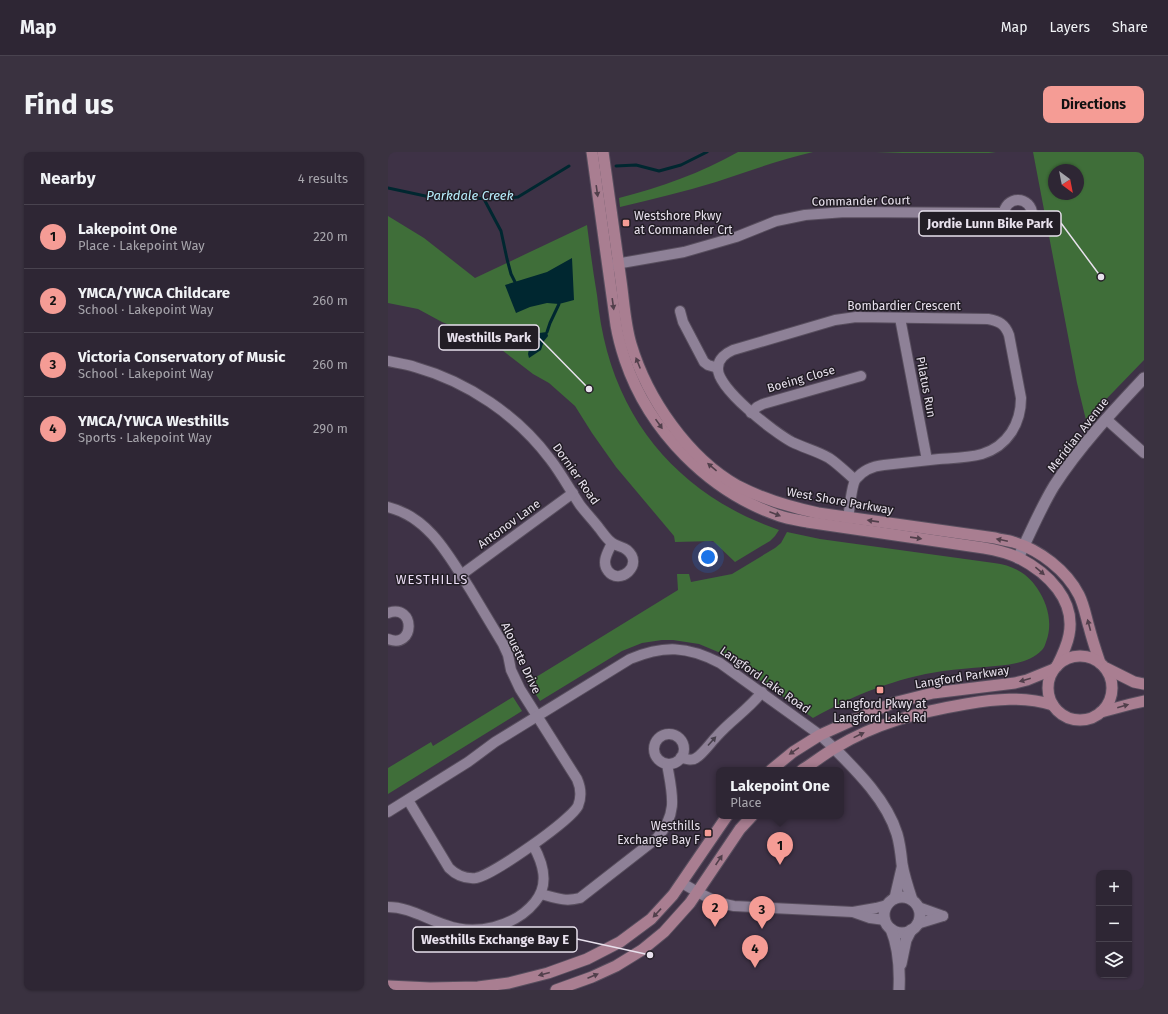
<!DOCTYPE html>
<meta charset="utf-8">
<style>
body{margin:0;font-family:"Fira Sans",sans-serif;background:#3a3240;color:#f1f3f6}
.controls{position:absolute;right:12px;bottom:12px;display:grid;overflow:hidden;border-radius:8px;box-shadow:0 1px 3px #0004}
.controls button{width:36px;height:36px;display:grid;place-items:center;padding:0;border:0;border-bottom:1px solid #49434f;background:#2e2634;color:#f1f3f6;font:20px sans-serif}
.compass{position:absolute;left:660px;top:12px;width:36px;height:36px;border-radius:50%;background:#2e2634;box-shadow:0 1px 3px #0004;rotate:148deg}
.you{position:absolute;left:320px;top:405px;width:14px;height:14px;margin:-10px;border:3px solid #fff;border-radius:50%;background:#1a73e8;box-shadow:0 0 0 6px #1a73e833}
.badge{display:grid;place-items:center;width:26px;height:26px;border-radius:50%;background:#f59c95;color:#111;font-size:13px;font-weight:700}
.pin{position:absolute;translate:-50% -33px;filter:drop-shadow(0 1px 2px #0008)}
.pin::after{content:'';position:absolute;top:21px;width:14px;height:12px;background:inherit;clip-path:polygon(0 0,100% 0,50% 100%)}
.popup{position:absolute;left:328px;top:615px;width:128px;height:52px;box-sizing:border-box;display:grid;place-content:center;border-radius:8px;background:#2e2634;filter:drop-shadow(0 1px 3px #0005);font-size:13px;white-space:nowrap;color:#a7a5ac}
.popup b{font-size:15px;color:#f1f3f6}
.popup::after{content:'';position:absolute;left:50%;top:100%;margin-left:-8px;border:8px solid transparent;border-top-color:#2e2634}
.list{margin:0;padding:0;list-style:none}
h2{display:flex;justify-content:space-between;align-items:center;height:52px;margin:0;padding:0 16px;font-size:17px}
h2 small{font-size:13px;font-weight:400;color:#a7a5ac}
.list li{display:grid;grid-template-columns:26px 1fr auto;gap:12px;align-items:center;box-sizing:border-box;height:64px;padding:0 16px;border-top:1px solid #49434f}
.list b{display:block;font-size:15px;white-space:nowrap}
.list p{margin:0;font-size:13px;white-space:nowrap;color:#a7a5ac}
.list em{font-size:13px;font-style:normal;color:#a7a5ac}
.icon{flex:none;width:22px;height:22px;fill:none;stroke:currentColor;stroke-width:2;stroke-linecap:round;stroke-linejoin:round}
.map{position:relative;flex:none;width:756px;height:838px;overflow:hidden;border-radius:8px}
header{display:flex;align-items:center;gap:24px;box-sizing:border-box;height:56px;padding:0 20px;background:#2e2634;border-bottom:1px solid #49434f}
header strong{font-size:19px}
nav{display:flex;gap:22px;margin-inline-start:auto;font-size:14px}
.intro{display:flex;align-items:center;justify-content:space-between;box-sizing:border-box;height:96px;padding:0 24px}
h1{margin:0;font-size:28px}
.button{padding:10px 18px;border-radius:8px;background:#f59c95;color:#111;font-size:14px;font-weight:700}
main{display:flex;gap:24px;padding:0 24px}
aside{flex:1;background:#2e2634;border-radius:8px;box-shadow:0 1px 3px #0004}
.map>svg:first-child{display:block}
.green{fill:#3f6e39;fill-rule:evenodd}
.water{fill:#002730}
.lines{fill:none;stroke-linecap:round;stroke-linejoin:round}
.stream{stroke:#002730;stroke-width:3}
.minor-casing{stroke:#584e5e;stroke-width:12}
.tertiary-casing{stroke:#584e5e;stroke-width:13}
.secondary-casing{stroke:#584e5e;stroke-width:13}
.minor{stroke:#8e8197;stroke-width:10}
.tertiary{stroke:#8e8197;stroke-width:11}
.secondary{stroke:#a97e91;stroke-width:11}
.oneway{fill:#513f4b}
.oneway2{fill:#48404d}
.poi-dot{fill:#f59c95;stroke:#221d25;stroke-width:1.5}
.labels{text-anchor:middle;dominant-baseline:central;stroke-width:3;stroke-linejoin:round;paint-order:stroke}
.street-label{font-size:12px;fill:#e8e1ed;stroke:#221d25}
.poi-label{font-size:12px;fill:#e8e1ed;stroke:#221d25;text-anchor:start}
.water-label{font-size:13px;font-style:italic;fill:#b9effe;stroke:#221d25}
.neighbourhood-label{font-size:13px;letter-spacing:1px;fill:#ebddf5;stroke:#221d25}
.leader{fill:none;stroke:#e8e1ed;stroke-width:1.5}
.callout-dot{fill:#e8e1ed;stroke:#221d25;stroke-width:1.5}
.callout{fill:#221d25;stroke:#e8e1ed;stroke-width:1.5}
.callout-label{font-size:13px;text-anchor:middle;font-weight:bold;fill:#e8e1ed}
</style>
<header>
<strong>Map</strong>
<nav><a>Map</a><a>Layers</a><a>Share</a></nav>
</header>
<div class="intro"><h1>Find us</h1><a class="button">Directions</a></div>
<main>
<aside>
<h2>Nearby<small>4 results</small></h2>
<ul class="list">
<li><span class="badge">1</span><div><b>Lakepoint One</b><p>Place · Lakepoint Way</p></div><em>220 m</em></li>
<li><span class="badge">2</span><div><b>YMCA/YWCA Childcare</b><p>School · Lakepoint Way</p></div><em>260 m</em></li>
<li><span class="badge">3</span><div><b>Victoria Conservatory of Music</b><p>School · Lakepoint Way</p></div><em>260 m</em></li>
<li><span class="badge">4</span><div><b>YMCA/YWCA Westhills</b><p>Sports · Lakepoint Way</p></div><em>290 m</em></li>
</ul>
</aside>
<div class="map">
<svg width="756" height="838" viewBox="0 0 756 838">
<rect width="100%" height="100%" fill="#3e3246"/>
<g class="green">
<path d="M350 0H425C392 8 360 19 328 30 296 40 264 47 232 55L231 46C273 35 313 21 350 0Z"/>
<polygon points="488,0 608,0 601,1 514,1"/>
<path d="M645 0H756V208L698 268 689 231ZM666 18H690V42H666Z"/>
<path d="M0 64 36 86 87 126 199 73C202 96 205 120 209 143 211 162 214 181 219 199 243 287 305 348 391 378L387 384 382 389 347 410 325 389 287 390 286 384 228 315 204 281 187 254 161 231 145 222 114 198 93 186 54 170 30 157 0 151Z"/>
<path d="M399 380 432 387 606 411C624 413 639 421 649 436 660 452 665 472 658 490 657 493 656 496 654 498 640 513 615 513 597 515 583 516 569 517 555 519 508 526 466 543 425 566L335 502 311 492 285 488H274L254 491 234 499 152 549 140 530 290 438 289 422H301L303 430 344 422 387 396 393 391Z"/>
<polygon points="125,545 134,559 0,642 0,616 43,590 45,594"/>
</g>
<g class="water">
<polygon points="184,106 186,148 171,152 159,151 142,155 128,161 117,133 159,120"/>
<path d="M159 180 160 184 156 189 153 198 141 206 140 202 141 197C147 193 151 189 151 181Z"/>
</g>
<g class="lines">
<g class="stream">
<polyline points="228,14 248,13 271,19 293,13 319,0"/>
<polyline points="0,36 42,45 110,47 130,45 181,14"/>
<polyline points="96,47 113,79 119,107 123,122 127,130"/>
<polyline points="159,180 162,171 171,152"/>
</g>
<g class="minor-casing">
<g id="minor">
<circle cx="630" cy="62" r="14"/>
<polyline points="222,113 296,100 348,85 388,69 417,63 457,60 615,61"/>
<polyline points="292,159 295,170 316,210 320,213 330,216"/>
<polyline points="512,166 539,308"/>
<path d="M0 209C9 211 18 212 27 215 80 230 129 263 162 307 173 321 182 338 192 353 198 361 205 368 211 376 215 381 218 386 223 390 227 394 234 394 239 398 257 413 231 434 220 419 213 410 220 400 224 391"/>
<polyline points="363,261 369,255 375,252 473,224"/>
<polyline points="718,267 756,301"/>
<path d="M0 355C41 365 61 404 82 437 93 455 104 474 115 492L120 503 123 518 132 537 189 627C193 636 194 644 190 654 183 668 105 723 88 726 77 727 68 723 61 716L20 648"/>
<path d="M459 374C461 364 463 333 468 327 475 318 486 314 496 313 514 311 533 309 551 307 565 306 580 306 594 302 620 294 633 271 633 246L621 183C617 172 611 169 600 167L468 165 447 168 345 198C338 201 330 207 330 216 328 236 387 281 404 290 416 296 429 299 441 306 450 312 458 320 467 328"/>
<polyline points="73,423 185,341"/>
<path d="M0 461C28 451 27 498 0 487"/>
<circle cx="281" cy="597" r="15"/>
<path d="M293 605C297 607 304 609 308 606 314 603 324 589 329 584 343 568 361 557 374 540"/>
<path d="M0 660 80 610 107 590 242 507C276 493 299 494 332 511L432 583 446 596"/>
<path d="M294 731C311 741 327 751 346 754L465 760 488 756 499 753"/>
<path d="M153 742C168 746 177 750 192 746L269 686C291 661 284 641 279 612"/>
<path d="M0 755C21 755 38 767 58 773 87 784 127 775 147 750 162 732 155 711 145 693"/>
<polyline points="530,755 555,764"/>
<polyline points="465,760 482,766 497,768"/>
<polyline points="529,772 555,764"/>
</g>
</g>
<g class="tertiary-casing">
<g id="tertiary">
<path d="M630 406C642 382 652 357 666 334 691 295 724 260 756 226"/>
<path d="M446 596C470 620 499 649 509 682 512 692 513 702 514 712 516 724 520 736 524 748"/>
<circle cx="514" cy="763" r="18"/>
<polyline points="507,746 514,716"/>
<path d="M503 777C511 796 512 817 511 838"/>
<polyline points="513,812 518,788 523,778"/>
</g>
</g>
<g class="secondary-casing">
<g id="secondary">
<path d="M204 0 228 173C230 185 233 196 237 208 261 279 321 340 392 364 401 367 410 368 419 370L596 396C608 398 620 401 631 406 660 421 688 448 681 483 679 494 674 504 669 514"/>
<path d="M215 0C221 43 227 86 233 129 236 150 237 172 243 192 259 246 300 306 350 334 375 347 402 355 430 361L607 386C613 388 619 388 625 390 651 397 679 419 691 443 696 453 698 465 701 475 704 487 708 499 712 511"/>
<circle cx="692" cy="536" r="32"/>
<polyline points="718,516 746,530 756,532"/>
<polyline points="713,560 743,552 756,549"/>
<polyline points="383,618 405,600 432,583 472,565 505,551 545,541 627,531 639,528 666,517"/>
<path d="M414 618C425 611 435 603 447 596 488 571 531 560 578 552 607 547 636 544 665 553"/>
<polyline points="0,834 42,836 90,835 121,831 160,821 199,807 232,790 263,767 285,743 339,664"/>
<polyline points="168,838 204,825 228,814 254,798 276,780 302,751 352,677 364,664"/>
</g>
</g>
<use href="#minor" class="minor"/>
<use href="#tertiary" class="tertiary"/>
<use href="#secondary" class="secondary"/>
</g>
<defs><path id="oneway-solid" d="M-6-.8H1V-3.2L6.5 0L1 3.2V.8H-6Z"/></defs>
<g class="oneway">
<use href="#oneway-solid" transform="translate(209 39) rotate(82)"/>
<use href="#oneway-solid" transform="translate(225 152) rotate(82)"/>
<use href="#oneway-solid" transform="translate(250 211) rotate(-112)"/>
<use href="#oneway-solid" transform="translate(271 272) rotate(55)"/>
<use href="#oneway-solid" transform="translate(324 315) rotate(-140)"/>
<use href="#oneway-solid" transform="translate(387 362) rotate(21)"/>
<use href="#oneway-solid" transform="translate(485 369) rotate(-172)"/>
<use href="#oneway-solid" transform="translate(528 386) rotate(8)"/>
<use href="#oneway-solid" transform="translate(614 388) rotate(-168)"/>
<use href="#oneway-solid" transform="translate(652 419) rotate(40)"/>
<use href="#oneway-solid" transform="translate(701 473) rotate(-105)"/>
<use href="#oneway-solid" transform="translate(637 528) rotate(164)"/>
<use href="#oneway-solid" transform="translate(735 554) rotate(-16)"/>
<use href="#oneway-solid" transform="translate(471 583) rotate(-26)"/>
<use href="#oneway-solid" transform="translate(406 599) rotate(146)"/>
<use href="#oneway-solid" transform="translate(331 708) rotate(-56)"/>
<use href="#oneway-solid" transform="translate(269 761) rotate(133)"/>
<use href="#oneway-solid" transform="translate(156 822) rotate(165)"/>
<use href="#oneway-solid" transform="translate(205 824) rotate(-23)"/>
</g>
<use class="oneway2" href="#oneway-solid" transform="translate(324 589) rotate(-48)"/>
<g class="poi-dot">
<rect x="234" y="67" width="8" height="8" rx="2"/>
<rect x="488" y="534" width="8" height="8" rx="2"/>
<rect x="316" y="677" width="8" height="8" rx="2"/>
</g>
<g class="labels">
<g class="street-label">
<text transform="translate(473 49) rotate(-1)">Commander Court</text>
<text x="516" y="154">Bombardier Crescent</text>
<text transform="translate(413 227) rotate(-16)">Boeing Close</text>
<text transform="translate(538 235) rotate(79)">Pilatus Run</text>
<text transform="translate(690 283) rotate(-52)">Meridian Avenue</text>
<text transform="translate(188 322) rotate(55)">Dornier Road</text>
<text transform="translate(452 349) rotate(10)">West Shore Parkway</text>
<text transform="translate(121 372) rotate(-36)">Antonov Lane</text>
<text transform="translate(133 506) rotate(65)">Alouette Drive</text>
<text transform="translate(574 525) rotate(-9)">Langford Parkway</text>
<text transform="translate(377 528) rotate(35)">Langford Lake Road</text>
</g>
<g class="poi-label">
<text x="246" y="64">Westshore Pkwy<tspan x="246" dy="14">at Commander Crt</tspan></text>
<text x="492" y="552" text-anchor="middle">Langford Pkwy at<tspan x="492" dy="14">Langford Lake Rd</tspan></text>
<text x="312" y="674" text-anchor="end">Westhills<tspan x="312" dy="14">Exchange Bay F</tspan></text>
</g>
<g class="water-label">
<text x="82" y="43">Parkdale Creek</text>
</g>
<g class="neighbourhood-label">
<text x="44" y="427">WESTHILLS</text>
</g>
</g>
<path class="leader" d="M713 125L673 71M201 237L151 186M262 803L189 787"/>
<g class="callout-dot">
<circle cx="713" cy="125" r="4"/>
<circle cx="201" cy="237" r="4"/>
<circle cx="262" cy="803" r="4"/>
</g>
<g class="callout">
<rect x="531" y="59" width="142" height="25" rx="4"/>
<rect x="51" y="173" width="100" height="25" rx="4"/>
<rect x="25" y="775" width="164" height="25" rx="4"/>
</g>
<g class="callout-label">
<text x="602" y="76">Jordie Lunn Bike Park</text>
<text x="101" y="190">Westhills Park</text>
<text x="107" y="792">Westhills Exchange Bay E</text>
</g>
</svg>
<div class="controls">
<button>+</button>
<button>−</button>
<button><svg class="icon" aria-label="layers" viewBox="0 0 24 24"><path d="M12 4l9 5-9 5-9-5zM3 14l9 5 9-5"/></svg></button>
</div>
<svg class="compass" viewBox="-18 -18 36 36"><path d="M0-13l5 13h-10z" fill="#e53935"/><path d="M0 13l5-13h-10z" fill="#a7a5ac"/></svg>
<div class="you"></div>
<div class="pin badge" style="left:392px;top:713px">1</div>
<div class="popup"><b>Lakepoint One</b>Place</div>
<div class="pin badge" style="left:327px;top:775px">2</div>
<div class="pin badge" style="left:374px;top:777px">3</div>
<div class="pin badge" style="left:367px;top:816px">4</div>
</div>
</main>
